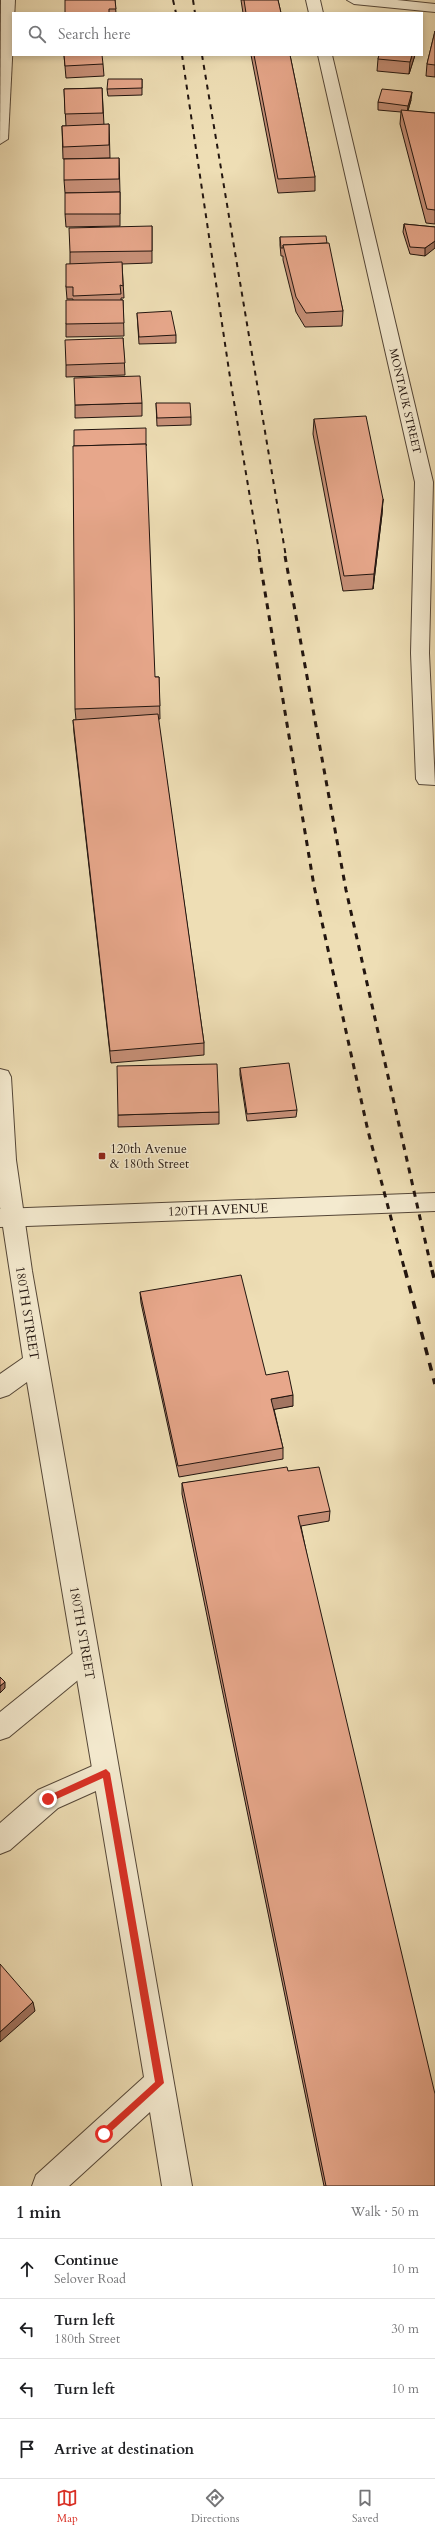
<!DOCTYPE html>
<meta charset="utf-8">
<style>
body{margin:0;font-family:Cardo,serif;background:#f2f2f2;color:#202124}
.stop{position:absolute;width:12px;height:12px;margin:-9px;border:3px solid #d93025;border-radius:50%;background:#fff}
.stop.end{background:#d93025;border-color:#fff;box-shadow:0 1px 4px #0008}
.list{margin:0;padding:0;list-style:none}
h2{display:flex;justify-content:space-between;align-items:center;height:52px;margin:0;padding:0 16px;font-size:17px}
h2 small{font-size:13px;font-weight:400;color:#757577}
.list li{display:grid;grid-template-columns:26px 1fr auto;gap:12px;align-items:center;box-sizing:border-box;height:60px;padding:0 16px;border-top:1px solid #e0e0e0}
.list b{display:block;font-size:15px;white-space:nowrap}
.list p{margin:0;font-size:13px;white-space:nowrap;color:#757577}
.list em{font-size:13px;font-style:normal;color:#757577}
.icon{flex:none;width:22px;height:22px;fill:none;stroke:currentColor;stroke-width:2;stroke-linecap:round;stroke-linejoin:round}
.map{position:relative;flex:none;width:435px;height:2186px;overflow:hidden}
.search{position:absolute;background:#fff;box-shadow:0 2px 6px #0003;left:12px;right:12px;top:12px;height:44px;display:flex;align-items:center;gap:10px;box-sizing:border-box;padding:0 14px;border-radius:0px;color:#757577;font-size:15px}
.sheet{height:292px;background:#fff}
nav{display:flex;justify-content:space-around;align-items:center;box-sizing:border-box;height:56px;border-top:1px solid #e0e0e0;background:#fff;font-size:11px;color:#757577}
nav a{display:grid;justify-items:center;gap:2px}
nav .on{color:#d93025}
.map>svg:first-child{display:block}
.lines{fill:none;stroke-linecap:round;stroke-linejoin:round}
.service-casing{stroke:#554738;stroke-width:2}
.minor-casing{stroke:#554738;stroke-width:2}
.tertiary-casing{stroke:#554738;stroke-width:2}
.service{fill:#f4eacf;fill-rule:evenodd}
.minor{fill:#f4eacf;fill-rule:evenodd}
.tertiary{fill:#f4eacf;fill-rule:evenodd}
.rail-far2{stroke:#22150f;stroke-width:2;stroke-dasharray:5 5;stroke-linecap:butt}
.rail-far1{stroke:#22150f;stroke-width:3;stroke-dasharray:6 6;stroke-linecap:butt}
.rail{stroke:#22150f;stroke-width:3.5;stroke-dasharray:8 8;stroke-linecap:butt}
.wall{fill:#c79078;stroke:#22150f}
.shaded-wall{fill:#a27561;stroke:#22150f}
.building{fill:#e7a78b;stroke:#22150f}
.route{fill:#d93025}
.poi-dot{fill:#8f2418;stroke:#f4eacf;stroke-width:1.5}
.labels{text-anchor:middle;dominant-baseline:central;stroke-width:3;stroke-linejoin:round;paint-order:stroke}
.far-street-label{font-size:11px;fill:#22150f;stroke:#f4eacf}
.poi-label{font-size:13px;fill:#22150f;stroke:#f4eacf;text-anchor:start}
.street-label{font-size:13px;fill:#22150f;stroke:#f4eacf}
</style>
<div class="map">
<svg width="435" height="2186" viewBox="0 0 435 2186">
<rect width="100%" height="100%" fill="#eedeb5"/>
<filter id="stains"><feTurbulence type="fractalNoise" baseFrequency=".005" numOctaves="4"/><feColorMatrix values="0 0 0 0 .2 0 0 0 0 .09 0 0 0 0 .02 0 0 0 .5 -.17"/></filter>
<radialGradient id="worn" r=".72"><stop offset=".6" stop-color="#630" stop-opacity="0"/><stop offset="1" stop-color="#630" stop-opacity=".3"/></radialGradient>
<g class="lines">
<g class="service-casing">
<g id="service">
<polygon points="86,1646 95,1650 99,1658 95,1666 9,1737 0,1740 0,1712 77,1650"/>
<polygon points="106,1760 116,1764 119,1773 116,1782 58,1808 10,1850 0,1854 0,1823 38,1790"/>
</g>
</g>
<g class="minor-casing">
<g id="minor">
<polygon points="1,0 15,0 8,139 0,144"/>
<polygon points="306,0 320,0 323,13 309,13"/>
<polygon points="347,0 397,0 435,4 435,12 354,4"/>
<polygon points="318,55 332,55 433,482 429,653 435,785 419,784 416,779 411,653 415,482"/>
<polygon points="0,1069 8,1071 11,1077 16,1160 32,1271 192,2186 162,2186 150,2112 69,2186 32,2186 36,2175 144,2077 27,1382 9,1395 0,1398 0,1374 23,1358 0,1207"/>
</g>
</g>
<g class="tertiary-casing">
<polygon id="tertiary" points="435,1193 435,1211 0,1227 0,1209"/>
</g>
<use href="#service" class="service"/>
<use href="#minor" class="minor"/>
<use href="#tertiary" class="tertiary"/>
<g class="rail-far2">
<polyline points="173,0 176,13"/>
<polyline points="193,0 195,13"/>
<polyline points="182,55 231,384 260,557"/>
<polyline points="202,55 286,557"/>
</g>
<g class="rail-far1">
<polyline points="259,556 314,886 368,1131 405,1271"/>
<polyline points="285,556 346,890 432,1271"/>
</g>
<g class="rail">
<polyline points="405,1270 435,1384"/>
<polyline points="432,1270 435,1282"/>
</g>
</g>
<g class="wall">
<polygon points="115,0 116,13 65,13"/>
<polygon points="241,0 278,0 281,13 243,13"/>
<polygon points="435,31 435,77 426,76 427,64"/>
<polygon points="64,55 103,64 104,76 66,78"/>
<polygon points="251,55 290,55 315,177 315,191 278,193"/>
<polygon points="379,55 415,55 409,74 377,71 378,59"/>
<polygon points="142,79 142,95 108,96 107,89"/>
<polygon points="102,88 104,125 109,124 110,158 63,159 62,126 66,126 64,89"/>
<polygon points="411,100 408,111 435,113 435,224 426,223 400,124 401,112 378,110 378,102"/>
<polygon points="119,158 120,192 65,193 64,180"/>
<polygon points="120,192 120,226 66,227 65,214"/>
<polygon points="404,224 435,227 425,256 410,254 403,232"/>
<polygon points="152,226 152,263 122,264 124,298 121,298 121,300 123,300 124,336 66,337 66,324 73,300 73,299 67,299 66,287 70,264 70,252"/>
<polygon points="280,237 327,243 343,311 342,326 305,327 296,312 283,260 283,256 281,256 280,245"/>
<polygon points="137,313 176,335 176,343 139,344"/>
<polygon points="123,338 125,375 66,377 66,365"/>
<polygon points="142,403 142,416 75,418 75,405"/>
<polygon points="156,403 191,417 191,425 157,426"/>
<polygon points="314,419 383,499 382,514 373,589 343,591 313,434"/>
<polygon points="155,677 159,677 160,719 158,719 204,1043 204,1055 111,1063 74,733 73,720 76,720 75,709"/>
<polygon points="240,1068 297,1110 296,1117 247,1121 240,1075"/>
<polygon points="219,1112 219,1124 118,1127 118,1115"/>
<polygon points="140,1292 266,1375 293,1406 274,1409 283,1448 283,1459 179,1477 141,1303"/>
<polygon points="288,1471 330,1511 329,1521 301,1526 435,2186 324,2186 182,1494 182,1483"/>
</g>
<g class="shaded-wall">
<polygon points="412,55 415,55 409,74 410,62"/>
<polygon points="412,92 411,100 407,113 408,106"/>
<polygon points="435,241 435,248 425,256 425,248"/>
<polygon points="383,499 382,514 373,589 374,574"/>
<polygon points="293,1395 293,1406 271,1410 271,1399"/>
<polygon points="5,1682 5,1688 0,1693 0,1686"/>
<polygon points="33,2002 35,2011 0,2042 0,2032"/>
</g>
<g class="building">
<polygon points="65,0 115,0 116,9 109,9 109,13 65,13"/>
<polygon points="244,0 278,0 281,13 246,13"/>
<polygon points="435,31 435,65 427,64"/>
<polygon points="64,55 102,55 103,64 65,66"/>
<polygon points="254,55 290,55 315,177 278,179"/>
<polygon points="379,55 412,55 410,62 378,59"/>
<polygon points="108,79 142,79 142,88 107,89"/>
<polygon points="102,88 103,113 65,114 64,89"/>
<polygon points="382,89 412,92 408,106 378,102"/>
<polygon points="401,110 435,113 435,210 427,209"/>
<polygon points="109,124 109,145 63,147 62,126"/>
<polygon points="119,158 119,179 64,180 64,159"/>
<polygon points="120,192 120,214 65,214 65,193"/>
<polygon points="404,224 435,227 435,241 425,248 410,247"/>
<polygon points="152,226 152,251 70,252 69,228"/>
<polygon points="326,236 327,243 283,245 283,248 281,248 280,237"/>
<polygon points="329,243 343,311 306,313 296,297 283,245"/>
<polygon points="122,262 123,286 120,285 121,294 73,296 73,287 66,287 66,264"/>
<polygon points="66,300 123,300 124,323 66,324"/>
<polygon points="171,311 176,335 139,337 137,313"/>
<polygon points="123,338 125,363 66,365 65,340"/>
<polygon points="140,376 142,403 75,405 74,378"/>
<polygon points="156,403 190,403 191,417 157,418"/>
<polygon points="366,416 383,499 374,574 344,576 314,419"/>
<polygon points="146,428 146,446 146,444 74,446 74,430"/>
<polygon points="146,444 155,677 159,677 160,706 75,709 73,446"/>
<polygon points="158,714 204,1043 110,1051 73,720"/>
<polygon points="289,1063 297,1110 247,1114 240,1068"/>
<polygon points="217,1064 219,1112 118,1115 117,1066"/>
<polygon points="241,1275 266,1375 288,1371 293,1395 271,1399 283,1448 178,1466 140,1292"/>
<polygon points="287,1467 288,1471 319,1467 330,1511 298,1516 435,2094 435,2186 326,2186 182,1483"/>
<polygon points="0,1677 5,1682 0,1686"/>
<polygon points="0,1964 33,2002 0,2032"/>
</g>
<polygon class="route" points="106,1769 110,1773 164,2083 104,2138 101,2137 101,2131 155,2082 103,1778 48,1803 44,1799 45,1797"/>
<rect class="poi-dot" x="98" y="1152" width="8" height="8" rx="2"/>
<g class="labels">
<g class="far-street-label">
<text transform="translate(405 401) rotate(77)">MONTAUK STREET</text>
</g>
<g class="poi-label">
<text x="110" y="1149">120th Avenue<tspan x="110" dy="15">&amp; 180th Street</tspan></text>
</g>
<g class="street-label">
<text transform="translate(218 1210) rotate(-2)">120TH AVENUE</text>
<text transform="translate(27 1313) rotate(81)">180TH STREET</text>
<text transform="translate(82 1633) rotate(80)">180TH STREET</text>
</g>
</g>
<rect width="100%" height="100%" filter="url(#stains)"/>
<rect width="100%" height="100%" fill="url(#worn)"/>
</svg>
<div class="stop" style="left:104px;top:2134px"></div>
<div class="stop end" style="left:48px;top:1799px"></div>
<div class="search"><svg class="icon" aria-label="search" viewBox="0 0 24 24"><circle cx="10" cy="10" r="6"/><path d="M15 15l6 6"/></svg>Search here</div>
</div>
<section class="sheet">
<h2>1 min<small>Walk · 50 m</small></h2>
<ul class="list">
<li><svg class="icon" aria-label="ahead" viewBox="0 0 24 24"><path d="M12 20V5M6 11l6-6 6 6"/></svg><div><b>Continue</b><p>Selover Road</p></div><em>10 m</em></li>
<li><svg class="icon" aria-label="left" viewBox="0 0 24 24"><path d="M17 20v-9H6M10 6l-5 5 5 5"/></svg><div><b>Turn left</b><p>180th Street</p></div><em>30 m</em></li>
<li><svg class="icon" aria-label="left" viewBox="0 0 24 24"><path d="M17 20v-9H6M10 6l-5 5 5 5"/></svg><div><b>Turn left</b></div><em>10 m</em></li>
<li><svg class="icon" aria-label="arrive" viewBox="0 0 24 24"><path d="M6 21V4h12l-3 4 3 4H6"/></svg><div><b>Arrive at destination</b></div></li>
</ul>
</section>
<nav>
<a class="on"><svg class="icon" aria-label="map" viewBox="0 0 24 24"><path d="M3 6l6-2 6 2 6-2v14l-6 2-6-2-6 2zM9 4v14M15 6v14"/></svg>Map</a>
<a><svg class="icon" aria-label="directions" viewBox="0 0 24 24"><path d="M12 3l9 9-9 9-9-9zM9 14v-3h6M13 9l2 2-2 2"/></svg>Directions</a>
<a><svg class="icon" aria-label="saved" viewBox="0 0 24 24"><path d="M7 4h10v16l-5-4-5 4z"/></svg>Saved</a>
</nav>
